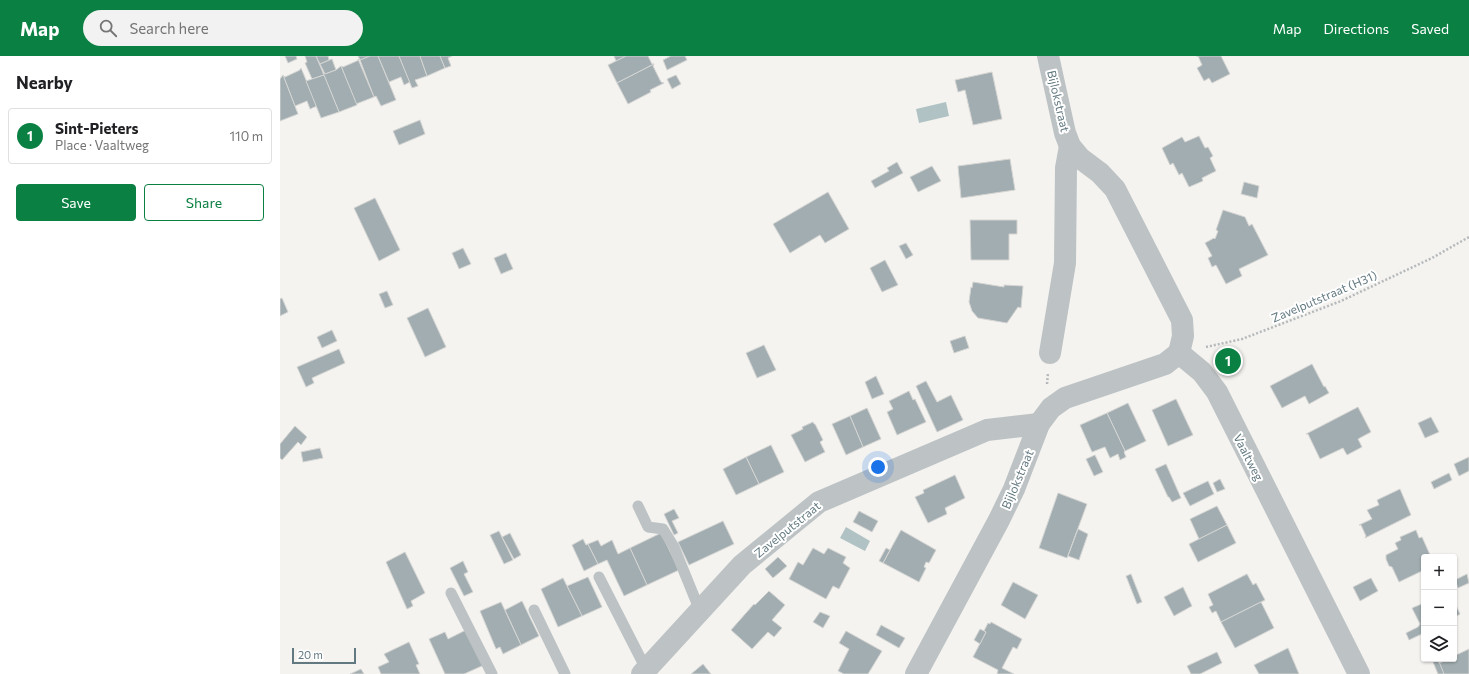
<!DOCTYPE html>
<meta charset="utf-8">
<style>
body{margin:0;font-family:Commissioner,sans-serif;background:#f2f2f2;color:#202124}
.controls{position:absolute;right:12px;bottom:12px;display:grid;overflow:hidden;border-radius:4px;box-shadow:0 1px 3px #0004}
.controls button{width:36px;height:36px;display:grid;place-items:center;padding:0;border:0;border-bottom:1px solid #e0e0e0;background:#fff;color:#202124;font:20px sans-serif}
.scale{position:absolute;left:12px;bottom:10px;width:64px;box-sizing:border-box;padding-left:4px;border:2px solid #637981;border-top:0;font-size:11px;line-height:14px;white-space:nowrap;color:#637981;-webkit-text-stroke:3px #fff;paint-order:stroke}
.you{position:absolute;left:598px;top:411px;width:14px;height:14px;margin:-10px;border:3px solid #fff;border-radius:50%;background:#1a73e8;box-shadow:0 0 0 6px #1a73e833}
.badge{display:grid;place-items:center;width:26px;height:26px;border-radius:50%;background:#0b8043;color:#fff;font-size:13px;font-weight:700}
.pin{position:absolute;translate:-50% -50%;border:2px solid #fff;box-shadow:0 1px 4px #0006}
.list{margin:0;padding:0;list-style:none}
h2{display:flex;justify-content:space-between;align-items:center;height:52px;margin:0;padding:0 16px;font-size:17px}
h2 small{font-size:13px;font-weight:400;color:#757577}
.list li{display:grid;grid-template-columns:26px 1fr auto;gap:12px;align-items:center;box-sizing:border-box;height:56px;margin:0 8px 8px;padding:0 8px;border:1px solid #e0e0e0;border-radius:4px}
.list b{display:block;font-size:15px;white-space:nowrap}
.list p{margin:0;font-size:13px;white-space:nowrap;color:#757577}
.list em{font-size:13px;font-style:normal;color:#757577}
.actions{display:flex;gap:8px;padding:12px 16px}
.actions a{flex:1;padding:9px 0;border:1px solid #0b8043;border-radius:4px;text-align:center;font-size:14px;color:#0b8043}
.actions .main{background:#0b8043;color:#fff}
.icon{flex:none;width:22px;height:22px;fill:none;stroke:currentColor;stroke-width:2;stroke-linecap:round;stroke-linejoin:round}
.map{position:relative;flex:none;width:1189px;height:618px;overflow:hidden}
header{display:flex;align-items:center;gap:24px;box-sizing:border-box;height:56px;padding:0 20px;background:#0b8043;color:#fff}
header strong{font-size:19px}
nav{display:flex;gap:22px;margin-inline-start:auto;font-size:14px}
.search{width:280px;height:36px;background:#f2f2f2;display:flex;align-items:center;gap:10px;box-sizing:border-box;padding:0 14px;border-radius:22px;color:#757577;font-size:15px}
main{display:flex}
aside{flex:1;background:#fff}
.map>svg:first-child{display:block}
.water{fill:#b1c2c4}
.building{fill:#a1adb0;stroke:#d5d5d3}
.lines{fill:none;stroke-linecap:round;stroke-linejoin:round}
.path{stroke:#b5b9bb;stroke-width:2.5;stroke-dasharray:2 2;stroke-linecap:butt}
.service{stroke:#bdc2c4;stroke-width:11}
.minor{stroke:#bdc2c4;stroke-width:22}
.labels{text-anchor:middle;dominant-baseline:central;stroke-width:4;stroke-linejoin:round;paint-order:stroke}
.street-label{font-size:12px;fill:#637981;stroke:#fff}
</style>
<header>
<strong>Map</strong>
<div class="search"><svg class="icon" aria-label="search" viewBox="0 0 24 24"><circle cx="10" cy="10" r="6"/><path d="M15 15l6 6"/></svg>Search here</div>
<nav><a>Map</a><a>Directions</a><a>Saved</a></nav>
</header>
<main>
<aside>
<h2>Nearby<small></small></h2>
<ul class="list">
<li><span class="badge">1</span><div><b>Sint-Pieters</b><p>Place · Vaaltweg</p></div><em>110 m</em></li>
</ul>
<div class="actions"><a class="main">Save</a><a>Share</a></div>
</aside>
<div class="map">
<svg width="1189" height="618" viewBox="0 0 1189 618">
<rect width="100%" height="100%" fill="#f4f3f0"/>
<g class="water">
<polygon points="666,46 669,60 639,67 636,53"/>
<polygon points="566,471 590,485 585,495 560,482"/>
</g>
<g class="building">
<polygon points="5,0 16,0 17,3 8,7"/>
<polygon points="25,0 36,0 44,19 32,23 25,7 27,6"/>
<polygon points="36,0 48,0 49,4 40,8"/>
<polygon points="78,0 90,0 80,4"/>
<polygon points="90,0 98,0 116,44 101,50 96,40 94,41 80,4"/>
<polygon points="98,0 119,0 130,26 124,29 121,21 109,26"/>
<polygon points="119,0 140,0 147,20 135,24 138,30 132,32"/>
<polygon points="140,0 160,0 165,12 147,20"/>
<polygon points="160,0 172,0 168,2 171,10 165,12"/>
<polygon points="334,0 346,0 336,5"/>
<polygon points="346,0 368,0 372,8 374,8 337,27 328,9"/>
<polygon points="391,0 405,0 407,4 387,14 383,4"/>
<polygon points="916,0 941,0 950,18 932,27 929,22 924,25 917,12 922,9 918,0"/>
<polygon points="52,3 56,14 45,18 40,8"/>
<polygon points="78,3 94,41 76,48 61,10 63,11 79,4"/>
<polygon points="374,8 373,10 381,26 384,27 370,34 371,36 348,48 337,27"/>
<polygon points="61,10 77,49 59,56 43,17 45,18 56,14"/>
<polygon points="21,12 37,50 30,53 27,45 15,50 3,19 5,21 20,14 20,13"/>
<polygon points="712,16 722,63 693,69 685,34 678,36 675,24"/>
<polygon points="3,19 18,58 0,65 0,23"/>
<polygon points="44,19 59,56 41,62 26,25"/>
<polygon points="396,19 401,28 392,33 387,23"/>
<polygon points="140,64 145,78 119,89 113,75"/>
<polygon points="919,80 925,92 928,91 933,100 930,102 936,115 922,122 923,125 909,131 902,117 899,119 893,107 890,109 882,92 902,81 905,86"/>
<polygon points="730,103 735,134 681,142 678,110"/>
<polygon points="617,106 623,117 595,132 591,125 609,115 607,112"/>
<polygon points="652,110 661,125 638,136 630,121"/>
<polygon points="964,126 979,130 977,142 961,138"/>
<polygon points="548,136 569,173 545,187 540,179 510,197 493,168"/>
<polygon points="95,142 120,194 99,205 74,152"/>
<polygon points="943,154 965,161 969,170 972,168 988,199 959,213 962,220 946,228 936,209 932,211 928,202 932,200 925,187 934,182 935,183 938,175 936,174"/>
<polygon points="690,164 737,164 737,178 729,178 729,204 691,204"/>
<polygon points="626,187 633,199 626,203 619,190"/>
<polygon points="183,192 191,208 179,213 172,197"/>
<polygon points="226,197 233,213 221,218 214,202"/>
<polygon points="605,204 618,229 602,236 590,212"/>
<polygon points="693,226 724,231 724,229 743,230 741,252 738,251 727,267 698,262 692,255 689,246 691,231 692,232"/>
<polygon points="107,235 113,249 105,252 99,238"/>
<polygon points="2,242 8,256 0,260 0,243"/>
<polygon points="148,252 166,291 145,301 127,262"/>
<polygon points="52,274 57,285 42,292 37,281"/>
<polygon points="685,280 689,292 674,297 670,285"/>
<polygon points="484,289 496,314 477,322 466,297"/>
<polygon points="59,293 65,307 32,322 34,327 26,331 17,311"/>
<polygon points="1032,308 1044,331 1045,330 1049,337 1029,348 1025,340 1002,352 990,330"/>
<polygon points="596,320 604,338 592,343 585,326"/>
<polygon points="646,325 657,346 671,339 683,364 657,376 636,330"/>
<polygon points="629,335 633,344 635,343 646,366 617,379 607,356 613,353 609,345"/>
<polygon points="896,343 913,379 888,390 872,354"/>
<polygon points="848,347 866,385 845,395 827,357"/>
<polygon points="1078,351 1091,376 1078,383 1082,391 1067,399 1063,392 1040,403 1028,378 1026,378"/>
<polygon points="587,352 601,383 583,391 570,360"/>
<polygon points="827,357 845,395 844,396 846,401 840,404 838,398 830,402 825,391 812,396 800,369"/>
<polygon points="570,360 583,391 566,399 552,368"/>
<polygon points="1151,361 1159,376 1145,382 1138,367"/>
<polygon points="533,366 534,368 535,368 543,384 540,386 545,396 525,406 511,379 523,373 522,371"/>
<polygon points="15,370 27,381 21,389 18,386 2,404 0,402 0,388"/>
<polygon points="491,389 504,416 479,428 466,401"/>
<polygon points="40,392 43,402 23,406 21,396"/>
<polygon points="815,399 823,416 814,420 806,403"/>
<polygon points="466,401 479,428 456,439 443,413"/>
<polygon points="1189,401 1189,415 1179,420 1174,408"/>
<polygon points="886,408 901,442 892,446 889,441 888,441 875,413"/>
<polygon points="1169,417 1172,424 1154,433 1151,426"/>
<polygon points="675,419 685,442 665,452 667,458 648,467 635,441 644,437 643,434"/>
<polygon points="940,423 945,433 937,436 933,427"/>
<polygon points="928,425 934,438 910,450 903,437"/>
<polygon points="1120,433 1131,459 1085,482 1086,480 1081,469 1079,469 1092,463 1087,454 1099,449 1097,444"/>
<polygon points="778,437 807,448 787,502 759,492"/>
<polygon points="937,450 947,469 919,483 910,463"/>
<polygon points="394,453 399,462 392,465 398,477 394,479 384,458"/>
<polygon points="579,455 598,465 592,476 573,466"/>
<polygon points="443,465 454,488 409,509 398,486"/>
<polygon points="947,469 956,487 918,506 909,488"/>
<polygon points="798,473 808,478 799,504 788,500"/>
<polygon points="621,474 656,494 649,507 646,506 644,511 646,512 639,526 603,507"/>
<polygon points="1136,474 1139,482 1142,481 1151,501 1144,501 1144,514 1119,526 1112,511 1109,510 1106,503 1106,499 1118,493 1115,487 1121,484 1120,481"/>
<polygon points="219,475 233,504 224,508 210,479"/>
<polygon points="230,477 241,499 234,503 222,481"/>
<polygon points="381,477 399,514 367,529 350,492"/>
<polygon points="303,483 306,489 308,488 318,508 304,515 292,489"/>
<polygon points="318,484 321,490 332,484 338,498 350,492 367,529 344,540 327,504 318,508 308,488"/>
<polygon points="533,492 544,498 548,492 566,501 563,507 570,512 559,533 553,530 546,543 509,523 518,506 523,509"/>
<polygon points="606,492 610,494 603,507 599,505"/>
<polygon points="125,496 145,537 131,545 133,550 127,553 106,506"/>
<polygon points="498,501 507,510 493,522 485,513"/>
<polygon points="183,505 188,516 184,518 193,536 184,540 170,512"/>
<polygon points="851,518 862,546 857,548 846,520"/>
<polygon points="967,518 973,529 976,527 985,544 941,566 936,555 932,557 929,551 933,549 928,538"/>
<polygon points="1187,518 1189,527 1178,532 1175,524"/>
<polygon points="308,521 322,551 302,560 287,530"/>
<polygon points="283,522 302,560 278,571 261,533"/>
<polygon points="1091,522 1098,535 1080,545 1073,531"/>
<polygon points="733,526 758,539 745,563 721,549"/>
<polygon points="903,531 912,550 894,560 884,541"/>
<polygon points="489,535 505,549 492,564 502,572 494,581 488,576 472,593 451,574 474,548 475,549"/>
<polygon points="242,545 259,580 241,589 225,554"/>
<polygon points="1174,545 1180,558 1174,562"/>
<polygon points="221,546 241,589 223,598 220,591 216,593 200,555"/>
<polygon points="981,546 994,572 955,592 941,566"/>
<polygon points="1144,547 1144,577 1129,584 1126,577 1138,571 1140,568 1132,552"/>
<polygon points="540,556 550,560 543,572 533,566"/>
<polygon points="711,566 742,583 737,593 733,591 722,612 734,618 717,618 718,614 693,601 706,576 704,575 708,567 710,568"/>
<polygon points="601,569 625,582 619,592 596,579"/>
<polygon points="700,573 706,576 700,588 694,584"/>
<polygon points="186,574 204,609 184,618 165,618 149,583 165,576 168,583"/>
<polygon points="566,575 602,595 588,618 564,618 558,615 569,593 559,587"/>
<polygon points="129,586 139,608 136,609 140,618 101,618 98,611 109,606 104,598"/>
<polygon points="1008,592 1019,618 979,618 974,609"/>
<polygon points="1189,593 1189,618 1164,618 1158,608 1168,603 1174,603 1174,600"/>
<polygon points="937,596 942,607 920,618 911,618 907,610"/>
<polygon points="1157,604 1160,608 1164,618 1158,618 1153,606"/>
<polygon points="423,608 431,618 411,618"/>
<polygon points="81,613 84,618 70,618"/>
</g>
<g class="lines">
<g class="path">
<polyline points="926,291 962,283 1061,245 1152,202 1189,181"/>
<polyline points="767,328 768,317"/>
</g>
<g class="service">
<polyline points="358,450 368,471 383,473 394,491 420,555"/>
<polyline points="319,521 366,613"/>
<polyline points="171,537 212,618"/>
<polyline points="254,554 285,618"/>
</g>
<g class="minor">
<polyline points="768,0 785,77 790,90 800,102 820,117 835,133 902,264 903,280 899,297 922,316 937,336 1079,618"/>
<polyline points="770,297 785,207 786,112 790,90"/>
<polyline points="362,618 462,509 539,446 707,374 759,368"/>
<polyline points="636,618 719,464 734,433 759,368 771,352 785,342 885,308 899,297"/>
</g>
</g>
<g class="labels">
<g class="street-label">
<text transform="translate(779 45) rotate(77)">Bijlokstraat</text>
<text transform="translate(1044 240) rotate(-23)">Zavelputstraat (H31)</text>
<text transform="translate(969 401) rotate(63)">Vaaltweg</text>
<text transform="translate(737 423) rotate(-67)">Bijlokstraat</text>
<text transform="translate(507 473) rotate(-39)">Zavelputstraat</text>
</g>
</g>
</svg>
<div class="controls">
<button>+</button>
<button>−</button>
<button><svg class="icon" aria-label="layers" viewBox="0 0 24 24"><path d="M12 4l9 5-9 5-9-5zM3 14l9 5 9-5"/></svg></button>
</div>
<div class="scale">20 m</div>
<div class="you"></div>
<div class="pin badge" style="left:948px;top:305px">1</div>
</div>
</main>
